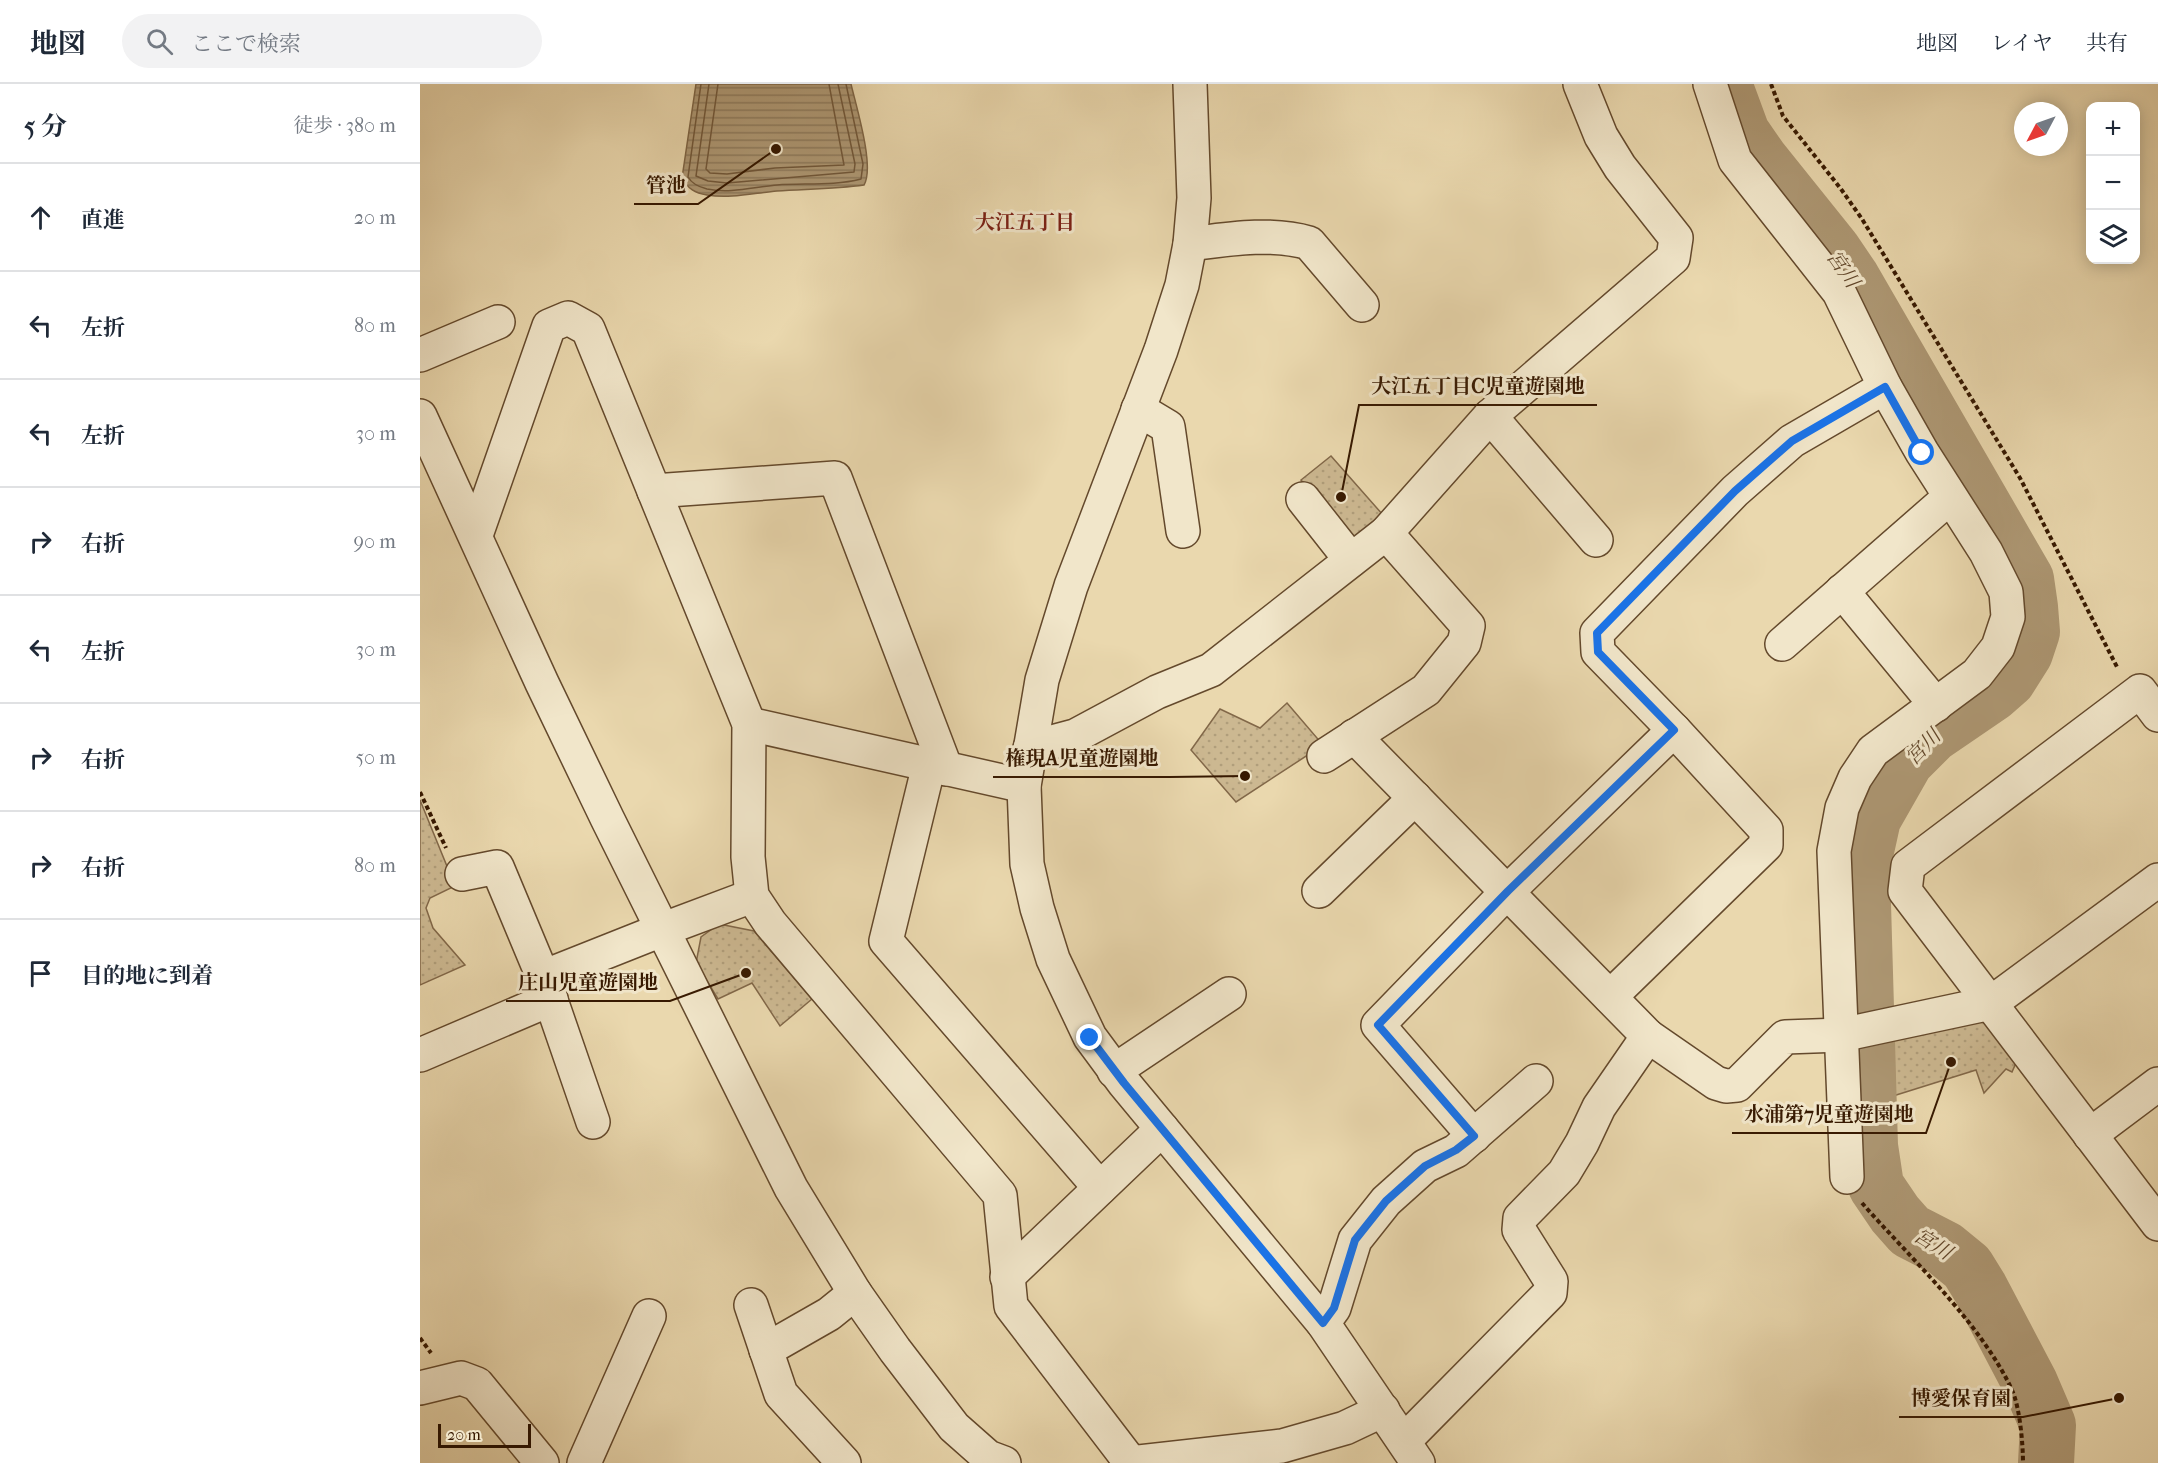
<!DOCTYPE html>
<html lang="ja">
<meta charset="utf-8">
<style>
body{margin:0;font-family:"IM FELL French Canon","Noto Serif JP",serif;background:#f2f2f3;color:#1f2937}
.controls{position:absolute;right:18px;top:18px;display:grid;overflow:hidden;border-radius:12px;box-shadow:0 3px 15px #0003}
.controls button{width:54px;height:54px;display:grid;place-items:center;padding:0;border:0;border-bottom:2px solid #e0e1e3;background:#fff;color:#1f2937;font:30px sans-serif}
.compass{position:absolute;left:1594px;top:18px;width:54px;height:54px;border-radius:50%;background:#fff;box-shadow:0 3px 15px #0003;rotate:229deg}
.scale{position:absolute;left:18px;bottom:15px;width:93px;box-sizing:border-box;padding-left:6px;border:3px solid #371901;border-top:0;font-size:16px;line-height:21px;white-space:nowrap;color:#371901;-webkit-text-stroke:4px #f1e6ca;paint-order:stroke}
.stop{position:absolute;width:18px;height:18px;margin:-14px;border:4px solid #1a73e8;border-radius:50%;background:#fff}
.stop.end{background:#1a73e8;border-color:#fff;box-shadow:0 2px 6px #0008}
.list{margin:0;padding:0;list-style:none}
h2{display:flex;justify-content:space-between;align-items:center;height:78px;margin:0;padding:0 24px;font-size:26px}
h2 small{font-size:20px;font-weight:400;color:#747a83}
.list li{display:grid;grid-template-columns:39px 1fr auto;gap:18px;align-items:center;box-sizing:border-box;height:108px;padding:0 24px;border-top:2px solid #e0e1e3}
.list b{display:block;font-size:22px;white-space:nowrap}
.list em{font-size:20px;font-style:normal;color:#747a83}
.icon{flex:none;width:33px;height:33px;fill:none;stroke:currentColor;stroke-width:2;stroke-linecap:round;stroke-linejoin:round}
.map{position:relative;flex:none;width:1738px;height:1379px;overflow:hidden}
header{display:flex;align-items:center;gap:36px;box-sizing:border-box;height:84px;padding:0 30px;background:#fff;border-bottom:2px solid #e0e1e3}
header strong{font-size:28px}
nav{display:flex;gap:33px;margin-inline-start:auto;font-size:21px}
.search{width:420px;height:54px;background:#f2f2f3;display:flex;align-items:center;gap:15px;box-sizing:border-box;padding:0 21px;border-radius:33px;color:#747a83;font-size:22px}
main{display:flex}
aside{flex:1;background:#fff}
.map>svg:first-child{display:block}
.park{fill:url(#park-dots);stroke:#826849;stroke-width:1.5}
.water{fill:url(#water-rules);stroke:#7e6545;stroke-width:1.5}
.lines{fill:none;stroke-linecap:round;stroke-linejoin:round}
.shore{stroke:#72583a;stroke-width:1.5}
.river{stroke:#ad9773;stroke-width:56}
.minor-casing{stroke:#64492c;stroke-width:36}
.tertiary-casing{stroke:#64492c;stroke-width:36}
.path{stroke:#371901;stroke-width:4;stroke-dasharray:4.5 3;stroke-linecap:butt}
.minor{stroke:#f1e6ca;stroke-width:33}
.tertiary{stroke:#f1e6ca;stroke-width:33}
.route{stroke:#1a73e8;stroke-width:8}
.labels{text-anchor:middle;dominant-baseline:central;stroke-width:6;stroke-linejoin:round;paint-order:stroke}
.neighbourhood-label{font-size:20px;font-weight:bold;fill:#7a1f14;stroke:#f1e6ca}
.water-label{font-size:20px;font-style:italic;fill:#604529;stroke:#f1e6ca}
.leader{fill:none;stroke:#371901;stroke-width:2}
.callout-dot{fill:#371901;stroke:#f1e6ca;stroke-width:2}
.callout-label{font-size:20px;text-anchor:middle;font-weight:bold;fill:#371901;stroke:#f1e6ca;stroke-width:6;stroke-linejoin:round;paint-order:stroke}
</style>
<header>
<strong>地図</strong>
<div class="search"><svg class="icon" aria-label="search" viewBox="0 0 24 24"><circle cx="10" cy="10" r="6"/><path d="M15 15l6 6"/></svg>ここで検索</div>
<nav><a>地図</a><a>レイヤ</a><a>共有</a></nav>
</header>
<main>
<aside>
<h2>5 分<small>徒歩 · 380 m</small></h2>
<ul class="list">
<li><svg class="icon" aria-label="ahead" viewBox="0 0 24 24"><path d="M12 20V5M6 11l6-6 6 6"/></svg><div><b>直進</b></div><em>20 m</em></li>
<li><svg class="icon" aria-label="left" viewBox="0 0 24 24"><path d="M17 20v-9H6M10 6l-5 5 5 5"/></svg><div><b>左折</b></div><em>80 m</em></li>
<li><svg class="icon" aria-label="left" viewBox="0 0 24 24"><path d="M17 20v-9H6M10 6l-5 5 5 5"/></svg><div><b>左折</b></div><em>30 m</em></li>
<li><svg class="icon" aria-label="right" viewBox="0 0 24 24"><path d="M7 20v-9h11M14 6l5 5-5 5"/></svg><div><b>右折</b></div><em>90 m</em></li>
<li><svg class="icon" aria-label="left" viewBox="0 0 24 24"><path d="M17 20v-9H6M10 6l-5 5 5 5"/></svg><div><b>左折</b></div><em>30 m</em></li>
<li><svg class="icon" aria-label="right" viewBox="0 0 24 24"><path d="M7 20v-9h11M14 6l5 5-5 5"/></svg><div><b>右折</b></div><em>50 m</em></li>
<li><svg class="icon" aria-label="right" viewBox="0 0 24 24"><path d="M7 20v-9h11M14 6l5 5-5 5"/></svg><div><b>右折</b></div><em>80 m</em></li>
<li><svg class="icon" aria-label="arrive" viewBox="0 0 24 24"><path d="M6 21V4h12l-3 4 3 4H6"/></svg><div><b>目的地に到着</b></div></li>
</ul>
</aside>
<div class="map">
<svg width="1738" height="1379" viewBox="0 0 1738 1379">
<defs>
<pattern id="park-dots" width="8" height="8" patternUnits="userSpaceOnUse" patternTransform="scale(1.5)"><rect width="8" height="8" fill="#ccb891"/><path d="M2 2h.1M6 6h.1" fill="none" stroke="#b09e7b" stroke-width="1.8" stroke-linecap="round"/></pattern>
<pattern id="water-rules" width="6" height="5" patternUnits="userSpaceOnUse" patternTransform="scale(1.5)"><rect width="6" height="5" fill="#ad9773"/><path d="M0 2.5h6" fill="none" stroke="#8e7a5c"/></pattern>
</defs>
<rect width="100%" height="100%" fill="#ead8ae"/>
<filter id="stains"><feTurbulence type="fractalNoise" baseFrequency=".00333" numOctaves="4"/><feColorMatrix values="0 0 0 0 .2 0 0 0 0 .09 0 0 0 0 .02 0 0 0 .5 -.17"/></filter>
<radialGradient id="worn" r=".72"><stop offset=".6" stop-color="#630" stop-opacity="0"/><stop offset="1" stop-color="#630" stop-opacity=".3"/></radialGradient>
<g class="park">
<polygon points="911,372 963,431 931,459 881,396"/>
<polygon points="867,619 903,661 816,718 771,666 800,625 840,644"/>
<polygon points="0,716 35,802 10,814 6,824 13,844 45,881 0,901"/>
<polygon points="299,840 334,847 392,915 360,942 332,899 298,915 276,879 281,853"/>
<polygon points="1553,936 1572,936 1599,972 1592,988 1586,985 1564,1009 1556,986 1473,1012 1462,963 1471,955"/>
</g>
<path class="water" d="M276 0H431C436 22 455 83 444 101 415 105 386 105 357 107 334 109 310 115 287 111 275 109 268 105 262 94Z"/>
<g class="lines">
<g class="shore">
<path d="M281 0 268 93C272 100 279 103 287 105 310 110 334 103 357 101 385 99 414 102 441 95L443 80 426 0"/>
<polyline points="289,0 276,92 288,97 307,99 434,88 435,80 418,0"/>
<polyline points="298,0 286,85 290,89 307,90 355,84 424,81 409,0"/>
</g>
<polyline class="river" points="1304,0 1322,49 1340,75 1413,166 1432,194 1606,495 1610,523 1612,548 1605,569 1588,596 1572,610 1512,651 1486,677 1453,735 1442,785 1450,1062 1456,1102 1475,1130 1490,1147 1525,1165 1547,1183 1560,1204 1610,1299 1628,1341 1626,1379"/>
<g class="minor-casing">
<g id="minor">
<polyline points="1290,0 1315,76 1419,208 1465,303 1502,368 1566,468 1586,508 1588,533 1578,563 1557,590 1453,667 1435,694 1422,724 1414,767 1427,1093"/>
<path d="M770 160C809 155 851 148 889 159L942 221"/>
<polyline points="0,271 78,238"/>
<polyline points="718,325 748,343 763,447"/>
<polyline points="0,332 122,599 187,734 371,1104 435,1209 475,1266 534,1343 568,1373 584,1379"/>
<polyline points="1070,332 1176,456"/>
<polyline points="234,407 415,394 526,685"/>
<polyline points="883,415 931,476"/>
<polyline points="56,451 129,242 148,234 168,245 329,640 328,773 332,812 350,839 580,1111 591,1222 711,1379"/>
<polyline points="1422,507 1516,621"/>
<polyline points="1362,560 1530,413"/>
<polyline points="1738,631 1720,607 1488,782 1485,807 1738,1140"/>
<polyline points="329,640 604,702"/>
<polyline points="1254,646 1178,568 1177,549 1315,407 1372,357 1465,303"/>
<polyline points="934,652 1228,952 1179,1023 1162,1059 1144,1089 1100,1134 1099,1146 1131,1197 1130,1209 984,1357"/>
<polyline points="610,664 655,652 737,608 791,586 966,449 1070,332 1253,174 1256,154 1200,83 1181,52 1160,0"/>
<polyline points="904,672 1006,606 1044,559 1048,542 966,449"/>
<polyline points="509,681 466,857 680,1104"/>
<polyline points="42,790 77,783 123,893 173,1038"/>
<polyline points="899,807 995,714"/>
<polyline points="123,893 244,845 332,812"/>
<polyline points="1228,952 1296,999 1306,1002 1317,1001 1365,953 1421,951 1571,919 1738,796"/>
<polyline points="0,971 131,915"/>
<polyline points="694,987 809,910"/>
<polyline points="1670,1051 1738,1000"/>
<polyline points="1054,1052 958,941 1088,807 1254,646 1346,746 1346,761 1190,913"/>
<polyline points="587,1193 742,1045"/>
<polyline points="331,1221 361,1310 424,1379"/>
<polyline points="903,1239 914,1224 935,1156 966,1117 1005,1082 1036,1067 1116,997"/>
<polyline points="346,1266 409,1230 435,1209"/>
<polyline points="0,1304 41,1294 57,1300 122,1379"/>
<polyline points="164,1379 229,1232"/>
<polyline points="710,1379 862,1362 925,1344 963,1326"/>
</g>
</g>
<g class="tertiary-casing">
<polyline id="tertiary" points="770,0 774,114 770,160 762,201 741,266 651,502 622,596 604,702 607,780 617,824 633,875 670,953 704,999 903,1239 998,1379"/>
</g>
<g class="path">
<polyline points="1351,0 1363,32 1421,105 1442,135 1600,394 1697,583"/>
<polyline points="0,708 26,764"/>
<path d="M1442 1119C1491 1175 1561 1239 1592 1306 1600 1324 1603 1360 1603 1379"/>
<polyline points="0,1254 11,1269"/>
</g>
<use href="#minor" class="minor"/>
<use href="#tertiary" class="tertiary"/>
</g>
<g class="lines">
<polyline class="route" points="670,954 704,999 903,1239 914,1224 935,1156 966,1117 1005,1082 1036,1066 1054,1052 958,941 1088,807 1254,646 1178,568 1177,549 1315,407 1372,357 1465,303 1502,369"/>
</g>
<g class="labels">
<g class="neighbourhood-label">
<text x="605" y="138">大江五丁目</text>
</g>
<g class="water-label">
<text transform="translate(1423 185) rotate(55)">宮川</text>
<text transform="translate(1503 663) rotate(-46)">宮川</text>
<text transform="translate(1513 1160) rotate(32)">宮川</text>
</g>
</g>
<path class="leader" d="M356 65L278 120H214M921 413L939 321H1177M825 692L750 693H573M326 889L250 917H86M1531 978L1506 1049H1312M1699 1314L1603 1333H1479"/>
<g class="callout-dot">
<circle cx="356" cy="65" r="6"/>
<circle cx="921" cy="413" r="6"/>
<circle cx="825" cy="692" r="6"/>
<circle cx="326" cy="889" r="6"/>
<circle cx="1531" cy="978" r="6"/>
<circle cx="1699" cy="1314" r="6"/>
</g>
<g class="callout-label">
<text x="246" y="108">管池</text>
<text x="1058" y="309">大江五丁目C児童遊園地</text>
<text x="662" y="681">権現A児童遊園地</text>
<text x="168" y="905">庄山児童遊園地</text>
<text x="1409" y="1037">水浦第7児童遊園地</text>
<text x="1541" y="1321">博愛保育園</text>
</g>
<rect width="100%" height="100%" filter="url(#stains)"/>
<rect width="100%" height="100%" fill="url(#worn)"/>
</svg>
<div class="controls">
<button>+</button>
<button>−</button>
<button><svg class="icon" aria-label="layers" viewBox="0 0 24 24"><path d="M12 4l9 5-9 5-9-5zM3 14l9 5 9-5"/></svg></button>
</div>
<svg class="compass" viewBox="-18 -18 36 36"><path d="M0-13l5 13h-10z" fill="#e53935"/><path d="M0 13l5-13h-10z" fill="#747a83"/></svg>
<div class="scale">20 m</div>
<div class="stop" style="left:1502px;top:369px"></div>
<div class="stop end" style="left:670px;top:954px"></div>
</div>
</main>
